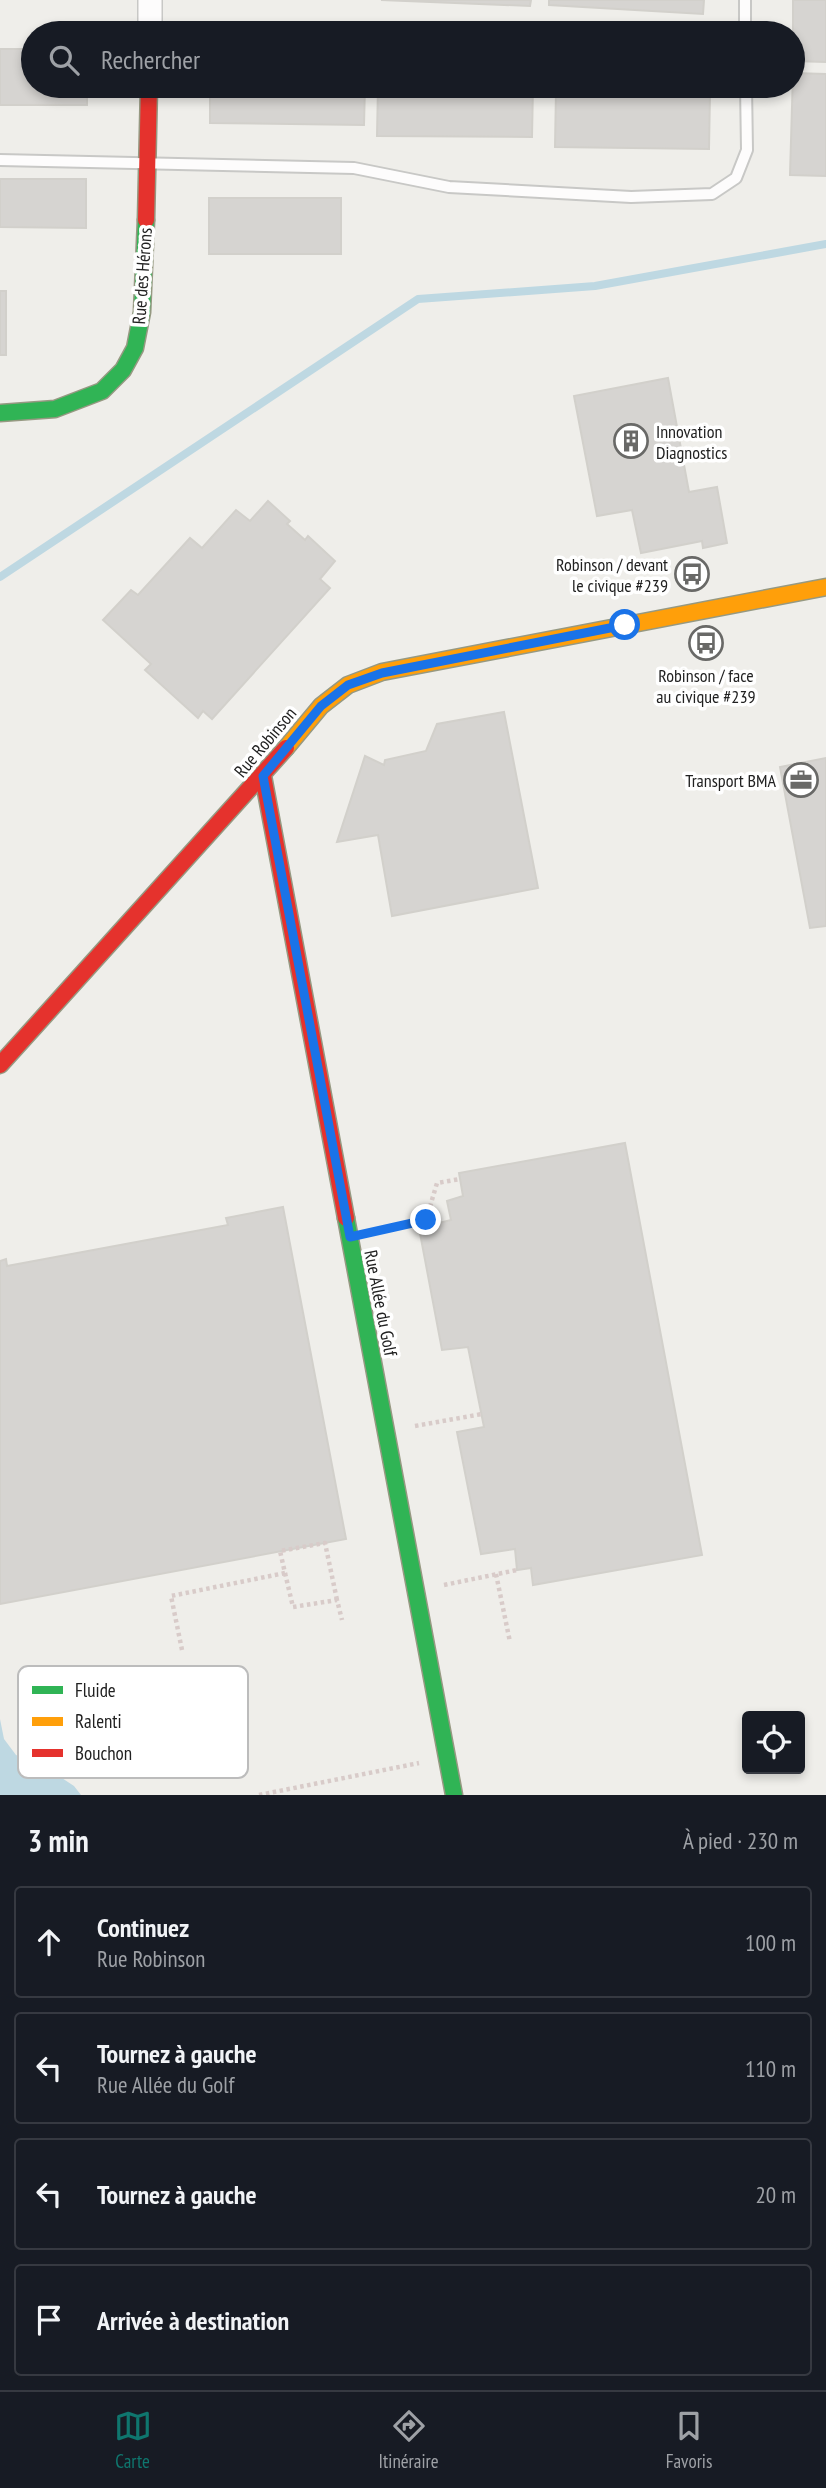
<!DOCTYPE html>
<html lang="fr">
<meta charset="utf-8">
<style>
body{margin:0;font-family:"PT Sans Narrow",sans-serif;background:#20242c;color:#f1f3f6}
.controls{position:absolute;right:21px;bottom:21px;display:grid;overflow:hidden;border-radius:7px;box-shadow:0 4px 10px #0003}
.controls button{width:63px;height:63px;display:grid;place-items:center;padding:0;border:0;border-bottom:2px solid #363941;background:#171b24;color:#f1f3f6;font:35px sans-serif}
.stop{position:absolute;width:21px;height:21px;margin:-16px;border:5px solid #1a73e8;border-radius:50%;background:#fff}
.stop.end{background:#1a73e8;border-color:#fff;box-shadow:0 2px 7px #0008}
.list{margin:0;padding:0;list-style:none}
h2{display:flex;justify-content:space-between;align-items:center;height:91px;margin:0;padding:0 28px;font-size:30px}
h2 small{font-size:23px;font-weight:400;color:#9ea1a6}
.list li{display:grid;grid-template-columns:46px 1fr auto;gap:21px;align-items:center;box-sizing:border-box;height:112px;margin:0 14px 14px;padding:0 14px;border:2px solid #363941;border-radius:7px}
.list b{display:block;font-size:26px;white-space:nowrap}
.list p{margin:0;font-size:23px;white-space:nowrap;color:#9ea1a6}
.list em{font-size:23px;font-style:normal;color:#9ea1a6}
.icon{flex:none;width:38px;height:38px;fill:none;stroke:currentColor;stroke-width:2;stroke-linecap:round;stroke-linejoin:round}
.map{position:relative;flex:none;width:826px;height:1795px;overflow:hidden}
.search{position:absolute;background:#171b24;box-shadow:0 4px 10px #0003;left:21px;right:21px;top:21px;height:77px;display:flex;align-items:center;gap:18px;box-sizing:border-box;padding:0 24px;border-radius:38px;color:#9ea1a6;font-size:26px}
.sheet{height:595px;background:#171b24}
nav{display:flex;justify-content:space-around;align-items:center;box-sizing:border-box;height:98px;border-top:2px solid #363941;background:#171b24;font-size:19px;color:#9ea1a6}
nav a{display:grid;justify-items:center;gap:4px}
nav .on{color:#0f766e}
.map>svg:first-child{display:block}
.water{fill:#bed8e2}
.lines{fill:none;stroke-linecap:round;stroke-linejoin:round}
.stream{stroke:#bed8e2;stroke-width:8}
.building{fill:#d6d4d1;stroke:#d2d0cb;stroke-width:2}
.lane-casing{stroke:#c8c8c6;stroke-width:14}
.street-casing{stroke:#c8c8c6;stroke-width:26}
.fast-casing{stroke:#969982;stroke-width:19}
.slow-casing{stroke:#969982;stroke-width:19}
.jam-casing{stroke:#969982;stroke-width:19}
.path{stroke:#d8cbc9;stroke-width:4.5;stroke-dasharray:3.5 3.5;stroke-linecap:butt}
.lane{stroke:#fdfcfc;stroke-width:10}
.street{stroke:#fdfcfc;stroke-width:23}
.fast{stroke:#30b455;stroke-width:16}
.slow{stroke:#ff9f0a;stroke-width:16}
.jam{stroke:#e5322d;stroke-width:16}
.route{stroke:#1a73e8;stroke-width:9}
.labels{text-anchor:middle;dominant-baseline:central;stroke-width:7;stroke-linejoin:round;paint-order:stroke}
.street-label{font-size:18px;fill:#212121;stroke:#fff}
.poi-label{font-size:18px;fill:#212121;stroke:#fff;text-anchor:end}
.key{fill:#fff;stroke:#bcbcbc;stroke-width:2}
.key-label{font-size:19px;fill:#212121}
</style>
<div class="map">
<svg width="826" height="1795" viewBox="0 0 826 1795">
<rect width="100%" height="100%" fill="#efeeea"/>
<polygon class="water" points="0,1719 4,1739 16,1755 42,1765 74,1786 81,1795 0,1795"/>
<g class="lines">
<polyline class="stream" points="0,577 418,299 595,286 826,244"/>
</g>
<g class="building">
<polygon points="381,0 531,0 530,6"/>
<polygon points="549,0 704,0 703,14 549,5"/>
<polygon points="793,0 826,0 826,62 793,61"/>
<polygon points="0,49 33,49 33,86 87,86 87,105 0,105"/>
<polygon points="793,73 826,74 826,176 790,175"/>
<polygon points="210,86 365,86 364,125 210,123"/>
<polygon points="378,86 533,86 532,137 377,136"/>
<polygon points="556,91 710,93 709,149 555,147"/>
<polygon points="0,179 86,179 86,228 0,227"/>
<rect x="209" y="198" width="132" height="56"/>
<rect x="0" y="291" width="6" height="64"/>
<polygon points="668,378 689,492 717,487 727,543 703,548 702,541 641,553 632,510 597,516 574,396"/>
<polygon points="268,501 290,521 287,524 305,540 308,536 335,561 320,579 330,588 212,719 203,711 198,718 145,670 151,664 103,620 131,590 138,595 190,538 202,548 236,510 250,521"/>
<polygon points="504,712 538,888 392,916 378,835 337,842 365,756 384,765 385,760 426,751 437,724"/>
<polygon points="826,758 826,926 810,928 780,767"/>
<polygon points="625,1143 702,1555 533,1585 531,1568 517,1570 515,1549 481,1554 457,1432 484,1427 468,1347 442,1350 419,1228 451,1220 447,1201 463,1196 459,1173"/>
<polygon points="283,1207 346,1539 0,1604 0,1261 6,1259 7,1266 228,1225 226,1218"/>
</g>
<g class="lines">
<g class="lane-casing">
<g id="lane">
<polyline points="745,0 745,33"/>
<polyline points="0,160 354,168 449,187 631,197 712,194 736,178 747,150 746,86"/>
</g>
</g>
<g class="street-casing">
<polyline id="street" points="150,33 150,0"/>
</g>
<g class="fast-casing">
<g id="fast">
<polyline points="0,413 55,409 102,391 123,370 135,348 142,312 146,220"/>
<polyline points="346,1218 454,1795"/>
</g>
</g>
<g class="slow-casing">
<polyline id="slow" points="286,748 321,706 348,685 382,672 826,587"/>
</g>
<g class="jam-casing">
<g id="jam">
<polyline points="146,220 149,86"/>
<polyline points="263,776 346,1218"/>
<polyline points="0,1065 286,748"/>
</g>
</g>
<g class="path">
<polyline points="378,1231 426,1220 437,1183 460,1179"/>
<polyline points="415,1426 482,1414"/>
<polyline points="285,1573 293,1607 337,1600 342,1620"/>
<polyline points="496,1574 510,1642"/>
<polyline points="444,1585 517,1570"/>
<polyline points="182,1650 171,1596 285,1573 280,1551 325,1543 337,1600"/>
<polyline points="259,1795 419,1763"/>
</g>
<use href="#lane" class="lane"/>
<use href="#street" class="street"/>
<use href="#fast" class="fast"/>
<use href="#slow" class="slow"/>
<use href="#jam" class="jam"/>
</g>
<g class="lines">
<polyline class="route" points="426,1220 350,1237 263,776 321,706 348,685 382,673 625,625"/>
</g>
<defs>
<g id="building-ring" transform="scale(1.75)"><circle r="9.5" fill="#fff" stroke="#696967" stroke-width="1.5"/><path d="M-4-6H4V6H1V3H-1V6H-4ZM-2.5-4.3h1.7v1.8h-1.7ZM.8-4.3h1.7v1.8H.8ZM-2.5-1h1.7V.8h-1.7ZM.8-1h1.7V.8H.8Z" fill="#696967"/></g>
<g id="bus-ring" transform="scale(1.75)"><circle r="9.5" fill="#fff" stroke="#696967" stroke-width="1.5"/><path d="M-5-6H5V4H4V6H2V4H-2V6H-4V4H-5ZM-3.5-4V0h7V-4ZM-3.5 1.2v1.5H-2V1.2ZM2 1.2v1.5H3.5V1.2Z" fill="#696967"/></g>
<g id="office-ring" transform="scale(1.75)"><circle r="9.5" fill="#fff" stroke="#696967" stroke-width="1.5"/><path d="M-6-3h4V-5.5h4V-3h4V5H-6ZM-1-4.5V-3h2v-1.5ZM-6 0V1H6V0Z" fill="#696967"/></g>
</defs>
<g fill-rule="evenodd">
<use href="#building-ring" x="631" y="441"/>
<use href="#bus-ring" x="692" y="574"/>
<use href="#bus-ring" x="706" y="643"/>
<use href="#office-ring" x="801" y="780"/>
</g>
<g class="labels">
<g class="street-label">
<text transform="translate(142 276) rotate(-86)">Rue des Hérons</text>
<text transform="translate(265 742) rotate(-50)">Rue Robinson</text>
<text transform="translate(381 1303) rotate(79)">Rue Allée du Golf</text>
</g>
<g class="poi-label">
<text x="656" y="431" text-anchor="start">Innovation<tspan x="656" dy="21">Diagnostics</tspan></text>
<text x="668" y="564">Robinson / devant<tspan x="668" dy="21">le civique #239</tspan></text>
<text x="706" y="675" text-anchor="middle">Robinson / face<tspan x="706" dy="21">au civique #239</tspan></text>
<text x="776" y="780">Transport BMA</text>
</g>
</g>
<rect x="18" y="1666" width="230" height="112" rx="10" class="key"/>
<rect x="32" y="1686" width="31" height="8" fill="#30b455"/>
<rect x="32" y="1717" width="31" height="9" fill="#ff9f0a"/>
<rect x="32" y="1749" width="31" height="8" fill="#e5322d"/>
<g class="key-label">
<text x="75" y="1697">Fluide</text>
<text x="75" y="1728">Ralenti</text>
<text x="75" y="1760">Bouchon</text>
</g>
</svg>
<div class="controls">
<button><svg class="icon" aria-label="locate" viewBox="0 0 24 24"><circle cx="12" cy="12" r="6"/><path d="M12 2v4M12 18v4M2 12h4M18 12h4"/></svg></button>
</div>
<div class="stop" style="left:625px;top:625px"></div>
<div class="stop end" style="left:426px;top:1220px"></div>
<div class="search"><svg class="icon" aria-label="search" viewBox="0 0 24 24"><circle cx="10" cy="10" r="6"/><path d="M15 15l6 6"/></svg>Rechercher</div>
</div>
<section class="sheet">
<h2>3 min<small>À pied · 230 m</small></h2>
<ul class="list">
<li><svg class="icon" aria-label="ahead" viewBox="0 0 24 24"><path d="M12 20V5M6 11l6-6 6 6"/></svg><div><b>Continuez</b><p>Rue Robinson</p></div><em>100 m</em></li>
<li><svg class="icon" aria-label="left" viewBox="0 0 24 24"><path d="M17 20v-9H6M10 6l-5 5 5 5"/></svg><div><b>Tournez à gauche</b><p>Rue Allée du Golf</p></div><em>110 m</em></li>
<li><svg class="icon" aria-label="left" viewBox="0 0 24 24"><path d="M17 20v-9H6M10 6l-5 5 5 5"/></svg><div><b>Tournez à gauche</b></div><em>20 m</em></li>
<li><svg class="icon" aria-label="arrive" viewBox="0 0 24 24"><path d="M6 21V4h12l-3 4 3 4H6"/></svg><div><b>Arrivée à destination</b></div></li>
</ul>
</section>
<nav>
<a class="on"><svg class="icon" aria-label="map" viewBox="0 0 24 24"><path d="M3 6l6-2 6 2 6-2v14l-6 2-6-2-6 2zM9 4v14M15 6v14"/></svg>Carte</a>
<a><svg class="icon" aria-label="directions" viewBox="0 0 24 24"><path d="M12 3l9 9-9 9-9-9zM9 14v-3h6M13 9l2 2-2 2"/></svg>Itinéraire</a>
<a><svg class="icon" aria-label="saved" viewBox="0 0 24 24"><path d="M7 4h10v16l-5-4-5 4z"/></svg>Favoris</a>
</nav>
